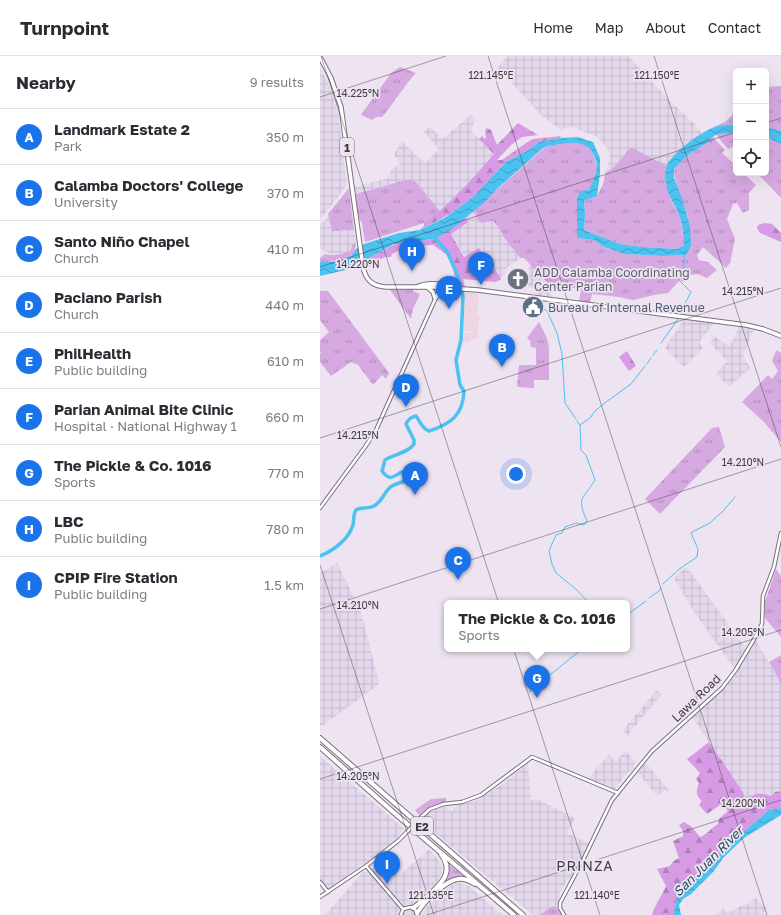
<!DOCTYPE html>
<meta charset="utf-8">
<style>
body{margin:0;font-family:"Golos Text",sans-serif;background:#f2f2f3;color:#2b2b33}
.controls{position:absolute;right:12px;top:12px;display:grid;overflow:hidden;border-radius:6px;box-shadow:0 4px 16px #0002}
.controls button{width:36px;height:36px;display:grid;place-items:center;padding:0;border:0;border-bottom:1px solid #e1e1e2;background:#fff;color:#2b2b33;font:20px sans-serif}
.you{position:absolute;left:196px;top:418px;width:14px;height:14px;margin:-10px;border:3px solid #fff;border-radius:50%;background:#1a73e8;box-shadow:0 0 0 6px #1a73e833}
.badge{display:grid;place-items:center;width:26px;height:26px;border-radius:50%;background:#1a73e8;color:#fff;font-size:13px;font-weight:700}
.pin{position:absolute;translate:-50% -33px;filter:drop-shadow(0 1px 2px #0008)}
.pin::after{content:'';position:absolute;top:21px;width:14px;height:12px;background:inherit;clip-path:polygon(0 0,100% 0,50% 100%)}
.popup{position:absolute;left:124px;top:544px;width:186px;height:52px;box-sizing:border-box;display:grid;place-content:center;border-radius:6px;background:#fff;filter:drop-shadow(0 1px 3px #0005);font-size:13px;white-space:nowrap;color:#7c7c81}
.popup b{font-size:15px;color:#2b2b33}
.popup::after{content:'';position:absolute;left:50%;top:100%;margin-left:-8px;border:8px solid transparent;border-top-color:#fff}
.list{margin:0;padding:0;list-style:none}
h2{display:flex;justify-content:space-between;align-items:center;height:52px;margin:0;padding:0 16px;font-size:17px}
h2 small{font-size:13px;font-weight:400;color:#7c7c81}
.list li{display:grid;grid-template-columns:26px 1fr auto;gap:12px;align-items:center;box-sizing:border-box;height:56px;padding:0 16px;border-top:1px solid #e1e1e2}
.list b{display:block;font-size:15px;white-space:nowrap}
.list p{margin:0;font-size:13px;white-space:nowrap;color:#7c7c81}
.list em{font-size:13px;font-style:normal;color:#7c7c81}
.icon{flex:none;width:22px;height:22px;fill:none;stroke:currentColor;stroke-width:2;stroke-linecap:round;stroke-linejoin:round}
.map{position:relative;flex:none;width:461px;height:859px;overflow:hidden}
header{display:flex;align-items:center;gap:24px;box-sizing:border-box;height:56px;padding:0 20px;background:#fff;border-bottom:1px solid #e1e1e2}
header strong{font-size:19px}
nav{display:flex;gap:22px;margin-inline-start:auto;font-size:14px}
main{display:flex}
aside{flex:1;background:#fff}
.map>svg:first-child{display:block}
.industrial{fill:url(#industrial-grid)}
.medical{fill:#edd6e2}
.grass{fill:url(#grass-tufts)}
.forest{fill:url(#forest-firs)}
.water{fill:url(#water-waves)}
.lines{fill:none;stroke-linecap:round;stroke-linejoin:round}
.stream{stroke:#4bc2ef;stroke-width:1}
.river{stroke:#4bc2ef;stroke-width:3.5}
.secondary-casing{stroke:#7a707c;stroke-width:4.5}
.trunk-casing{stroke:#7a707c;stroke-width:5.5}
.motorway-casing{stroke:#7a707c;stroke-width:6}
.secondary{stroke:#fff;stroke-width:2.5}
.trunk{stroke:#fff;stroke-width:3.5}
.motorway{stroke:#fff;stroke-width:4}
.secondary-bridge-casing{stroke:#7a707c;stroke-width:4.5;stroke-linecap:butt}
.secondary-bridge{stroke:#fff;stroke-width:2.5}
.ticks{fill:none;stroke:#3f3b40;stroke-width:1;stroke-opacity:0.45}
.labels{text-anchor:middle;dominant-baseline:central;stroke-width:3.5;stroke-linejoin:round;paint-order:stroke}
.shield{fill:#eee3f1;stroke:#746d75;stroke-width:1}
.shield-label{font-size:11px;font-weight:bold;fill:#3f3b40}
.worship-label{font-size:12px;fill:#5b616d;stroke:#eee3f1;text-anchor:start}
.service-label{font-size:12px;fill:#4e5e75;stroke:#eee3f1;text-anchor:start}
.street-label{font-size:12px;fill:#3f3b40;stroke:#eee3f1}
.water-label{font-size:13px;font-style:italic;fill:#1e4f62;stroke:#eee3f1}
.quarter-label{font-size:14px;letter-spacing:1px;fill:#3f3b40;stroke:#eee3f1}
.ticks-label{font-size:10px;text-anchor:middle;fill:#3f3b40;stroke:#eee3f1;stroke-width:3.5;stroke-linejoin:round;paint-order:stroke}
</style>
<header>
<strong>Turnpoint</strong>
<nav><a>Home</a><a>Map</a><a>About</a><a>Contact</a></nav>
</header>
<main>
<aside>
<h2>Nearby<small>9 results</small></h2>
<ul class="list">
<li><span class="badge">A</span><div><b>Landmark Estate 2</b><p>Park</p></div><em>350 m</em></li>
<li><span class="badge">B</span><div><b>Calamba Doctors' College</b><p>University</p></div><em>370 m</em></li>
<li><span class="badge">C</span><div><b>Santo Niño Chapel</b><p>Church</p></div><em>410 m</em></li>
<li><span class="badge">D</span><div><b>Paciano Parish</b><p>Church</p></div><em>440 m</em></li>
<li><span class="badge">E</span><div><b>PhilHealth</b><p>Public building</p></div><em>610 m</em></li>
<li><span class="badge">F</span><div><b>Parian Animal Bite Clinic</b><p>Hospital · National Highway 1</p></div><em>660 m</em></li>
<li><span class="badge">G</span><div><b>The Pickle &amp; Co. 1016</b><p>Sports</p></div><em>770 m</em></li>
<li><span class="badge">H</span><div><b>LBC</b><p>Public building</p></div><em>780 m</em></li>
<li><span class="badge">I</span><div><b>CPIP Fire Station</b><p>Public building</p></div><em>1.5 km</em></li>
</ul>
</aside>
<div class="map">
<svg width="461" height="859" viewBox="0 0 461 859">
<defs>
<pattern id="industrial-grid" width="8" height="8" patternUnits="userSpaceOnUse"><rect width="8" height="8" fill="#e4d8ed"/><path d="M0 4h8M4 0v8" fill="none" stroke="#c5bacc"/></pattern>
<pattern id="grass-tufts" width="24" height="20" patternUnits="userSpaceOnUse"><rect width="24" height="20" fill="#d6a9e1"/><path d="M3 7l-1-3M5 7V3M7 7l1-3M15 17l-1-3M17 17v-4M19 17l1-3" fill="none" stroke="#af8bb8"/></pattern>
<pattern id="forest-firs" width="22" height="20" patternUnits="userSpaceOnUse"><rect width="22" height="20" fill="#d79be6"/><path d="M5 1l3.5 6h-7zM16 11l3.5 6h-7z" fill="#b080bc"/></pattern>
<pattern id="water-waves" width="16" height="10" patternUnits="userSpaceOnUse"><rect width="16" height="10" fill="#4bc2ef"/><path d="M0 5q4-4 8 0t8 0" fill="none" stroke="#409fc3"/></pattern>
</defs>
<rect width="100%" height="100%" fill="#eee3f1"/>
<g class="industrial">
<polygon points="188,0 308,0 348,43 376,69 382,78 368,88 355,99 347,110 311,91 296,109 285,118 290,102 287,92 278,81 252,71 245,72 241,74 221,59 178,11"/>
<polygon points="0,12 10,31 18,57 27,129 0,164"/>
<polygon points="151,59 155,63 151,75 174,98 141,136 120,155 96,126 89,123 36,138 35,131 69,122 71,114 80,108 74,98 82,85 100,103 106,106 119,93 103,75 111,71 122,83"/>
<polygon points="153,155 160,167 173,165 179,172 185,183 200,202 184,214 186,218 180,221 175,213 163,220 158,212 161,201 164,198 159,192 145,201 131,177 148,166 145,161"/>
<polygon points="9,160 12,175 34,174 36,187 32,188 31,194 25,198 17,200 0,193 0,169"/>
<polygon points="209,207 218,217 224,219 224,223 230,228 232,242 217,240 217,231 208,231"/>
<polygon points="364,263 394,267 379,286 383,292 364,311 345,292"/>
<polygon points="419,271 434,273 423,299 430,312 409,331 396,318 407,305 390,287 394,280 402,286 410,290"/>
<polygon points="17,507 41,556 59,627 58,629 2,670 0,670 0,517"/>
<polygon points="367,511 426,593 414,612 372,553 355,523 357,518"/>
<polygon points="435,583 461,627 461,735 455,736 451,740 441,736 425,745 423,736 372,661 404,631 413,621"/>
<polygon points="337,634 341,639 307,680 303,674"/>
<polygon points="305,694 316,706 313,710 316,713 313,717 310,715 308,716 295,733 268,722 289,699 296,706"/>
<polygon points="0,700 84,773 74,785 41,810 7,833 0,824"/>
<polygon points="208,707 211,744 217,743 255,762 247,777 269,787 251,823 248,823 239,838 240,842 236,850 230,851 220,859 213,859 101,765 108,757 124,750 132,756 136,749 155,745 184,727"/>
<polygon points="323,707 325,709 327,708 349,734 347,736 345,734 337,740 317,716"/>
<polygon points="109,793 120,806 122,812 122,818 113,831 94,849 100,857 127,832 132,829 139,827 149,830 182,859 5,859 43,816 48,816 61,806 79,820"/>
<polygon points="435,842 447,853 443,857 445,859 396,859 403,852 405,855 410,856 423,849 429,848"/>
</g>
<polygon class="medical" points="144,236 159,238 157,259 162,260 159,262 157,283 151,283 150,287 143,286 144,277 151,277 151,275 144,275 143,252"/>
<g class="grass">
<path d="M80 11 96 17C83 31 74 47 62 61H56L52 64 41 59 71 17Z"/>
<polygon points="461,30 461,75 446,71 446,31"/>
<polygon points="416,55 416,68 393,71 405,66"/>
<polygon points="416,76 416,90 414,90 408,93 396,79"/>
<path d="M393 81 405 94 402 97 416 110V117H423L436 129 429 137V154L423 157 417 147 413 148 407 163 415 183 410 207 406 212 383 191 377 199 379 204 388 206 397 214 387 222 377 218 370 219 364 226 360 224 348 237 334 239 313 244 299 241 272 238 270 247 259 246 261 233 247 231 243 226 229 217 224 219 218 217 204 202H200L185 183 179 172 173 165 160 167 153 155 224 92 243 85H261L268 87 275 103 277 112 275 120 269 134 257 142V182L274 184 282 190 304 198 342 200 366 199C371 176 371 166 362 144 359 133 354 125 354 113L368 99 387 87Z"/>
<polygon points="446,81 461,88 461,142 437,117 446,117"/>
<polygon points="311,91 347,110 346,128 352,146 358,157 361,164 364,189 357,193 322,191 300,188 264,174 265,160 264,145 277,140 283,128 285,118 296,109"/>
<polygon points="89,123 96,126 120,155 104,167 45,186 42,167 37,159 36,138"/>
<polygon points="29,132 34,174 12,175 8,158"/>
<path d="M36 187C36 206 14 206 0 206V202L5 198C16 200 22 199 31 194L32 188Z"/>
<polygon points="93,233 93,235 100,238 93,253 91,263 70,234"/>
<polygon points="0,235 8,235 69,317 66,323 62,319 53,329 38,309 31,306 11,320 0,306 0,298 1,297 0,295 0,284 9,276 0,264"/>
<polygon points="219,266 227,282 229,291 229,324 214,324 214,332 198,331 197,329 199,309 216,309 216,292 211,291 210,285 207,282"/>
<polygon points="457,294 461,297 461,386 444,366 422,346 448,319 452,323 458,315 452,305 455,297"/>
<polygon points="399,371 405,391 340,458 325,443 392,372"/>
<polygon points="456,513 461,520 461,581 445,562 444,549"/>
<polygon points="461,599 461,627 449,606"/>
<polygon points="126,742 125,748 108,752 99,759 95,754 111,743"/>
<polygon points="127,808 130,809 146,822 140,821 123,827 128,819"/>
<polygon points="236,850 242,859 220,859 230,851"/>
</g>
<g class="forest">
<path d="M198 67 218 79 202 81 191 89 177 104H182L206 87 213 83 241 80 240 82 219 86 210 93 186 106 153 141 130 158 100 174 104 170V167C133 146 150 125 174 98L159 83 162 80 165 83 166 81 165 75 167 72 171 74 177 89Z"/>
<polygon points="145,161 148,166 131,178 144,201 159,192 164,199 161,201 164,207 158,212 164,220 175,213 181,223 176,226 143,223 145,231 135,230 134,214 126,198 113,189 88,191 88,193 83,196 78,195 72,198 71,201 65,201 59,204 60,206 45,212 44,205 75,188 84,188 117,182"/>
<polygon points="445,167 452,168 461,177 461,186 440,177 437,172 438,169"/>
<polygon points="229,216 240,224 231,232 230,228 224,223 224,219"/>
<polygon points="307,295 316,310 309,315 299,301"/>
<path d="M389 686 423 736 425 744C437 738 437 735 451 740L455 736 461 735V752L449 754 405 792 357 843 353 859H332C335 848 342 840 346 830L337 813 350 810 353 805 359 802 353 785 363 780V775L359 769 364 766 372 771 380 781C388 778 391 772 398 768L399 763 408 755 404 749H400L387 758 379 749 382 745C375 738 376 735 379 727L376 723 380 717 367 703Z"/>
</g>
<g class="water">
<path d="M416 68V76L395 79 387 87 368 99 354 113V122L362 142 370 170 371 190 366 199 342 200 304 198 282 190 274 184 257 182V142L261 135 269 134C273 124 280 113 275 102 273 97 270 93 268 87L261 85H243L223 92 177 133 165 146 133 172 117 182 84 188H74L30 213 0 220V206H15L31 200 36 193 44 188 79 177 100 174 126 161 153 141 186 106 210 93 219 86 240 82 258 81 273 86 280 102V118L277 140 264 145 265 160 264 174 300 188 322 191 357 193 364 189C363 178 363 168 359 159 355 148 347 139 346 127 345 123 345 113 347 109 354 96 378 78 392 72 399 69 408 69 416 68Z"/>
<polygon points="446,71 461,75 461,88 446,81"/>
<polygon points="461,752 461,759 424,782 403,802 394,815 371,838 363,843 359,849 361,859 353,859 357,843 405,792 449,754"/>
</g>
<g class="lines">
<g class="stream">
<polyline points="363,228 359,224 364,212 364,199"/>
<polyline points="221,251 227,255 237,277 242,298 245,347 256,363"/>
<polyline points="360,257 371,236 364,229"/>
<polyline points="341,287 358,263"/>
<polyline points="333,299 337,294"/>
<polyline points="327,308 331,302"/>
<polyline points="257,365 260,369"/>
<polyline points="343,528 358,514 377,501 378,493 371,477 372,476 390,467 403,455 415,441"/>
<polyline points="329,542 339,535 341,532"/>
<path d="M269 547 257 534 236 517 232 508 229 495 236 479 242 477 245 471 256 467 264 469 267 465C256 440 263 444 275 424L266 399 261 394 260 369 270 362 275 355 286 346 311 328 325 310"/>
<polyline points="307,559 326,545"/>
<polyline points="209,636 262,593"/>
</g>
<g class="river">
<path d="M232 88C245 85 261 82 272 92"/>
<path d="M0 500C13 495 29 483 33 469 34 465 33 458 36 454 40 451 49 453 54 450 63 445 64 435 72 430 80 425 88 427 94 419L93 416C89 416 86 414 82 416 74 419 71 427 62 415L65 404C74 398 88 397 94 388V384L86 368C88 364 90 361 96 360 100 365 102 373 109 375 131 368 143 359 144 335L140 329 136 304 141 284 143 240 138 221 128 197 112 179"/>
</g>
<g class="secondary-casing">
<g id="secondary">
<polyline points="0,452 45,391 56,374 118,237 118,230"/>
<polyline points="100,762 110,753 124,748 142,746 161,739 212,701 298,737"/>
<polyline points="46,810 83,853"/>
<polyline points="0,826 8,836"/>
<polyline points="0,841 46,810 78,785 87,776"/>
<polyline points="81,859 83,853 91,851 95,853 98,859"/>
<polyline points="244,859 240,852 240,847 264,802 292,744 332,695 402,632 415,615 433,585 442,568 443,540 454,511 461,477"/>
</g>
</g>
<g class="trunk-casing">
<g id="trunk">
<path d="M0 1 11 22 21 51 43 211C46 225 53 230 66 231H114L158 234 426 269 443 273 461 280"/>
<path d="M97 231C106 226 122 228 132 230"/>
<polyline points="107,231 113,236 115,242"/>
<polyline points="115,242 125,232"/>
</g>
</g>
<g class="motorway-casing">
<g id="motorway">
<polyline points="0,682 203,859"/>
<polyline points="0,691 72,755 194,859"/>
<path d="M93 852C99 848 104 843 110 838 123 826 134 815 121 798"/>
<path d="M97 857C104 846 124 825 138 823 144 822 150 825 155 828"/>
</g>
</g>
<use href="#secondary" class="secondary"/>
<use href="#trunk" class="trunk"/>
<use href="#motorway" class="motorway"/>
<g class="secondary-bridge-casing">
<polyline id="secondary-bridge" points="87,776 100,762"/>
</g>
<use href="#secondary-bridge" class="secondary-bridge"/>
</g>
<path class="ticks" d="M1 0 280 859M168 0 447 859M334 0 461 391M0 41 126 0M446 67 461 62M0 211 416 76M0 382 461 232M0 509 114 859M0 553 461 403M0 723 461 574M107 859 461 744"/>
<defs>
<g id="church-disc" transform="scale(1.15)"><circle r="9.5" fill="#6b7280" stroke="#eee3f1"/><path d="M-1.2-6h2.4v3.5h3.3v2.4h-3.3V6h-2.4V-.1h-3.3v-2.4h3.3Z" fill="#fff"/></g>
<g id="civic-disc" transform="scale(1.15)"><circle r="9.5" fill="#5c6f8a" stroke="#eee3f1"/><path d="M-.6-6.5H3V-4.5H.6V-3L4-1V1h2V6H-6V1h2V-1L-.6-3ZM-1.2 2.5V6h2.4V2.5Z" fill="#fff"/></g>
</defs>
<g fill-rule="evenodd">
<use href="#church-disc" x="198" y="223"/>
<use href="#civic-disc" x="213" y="251"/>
</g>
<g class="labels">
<g class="shield">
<rect x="20" y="82" width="14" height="18" rx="3"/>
<rect x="91" y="761" width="22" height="18" rx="3"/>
</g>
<g class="shield-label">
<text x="27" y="91">1</text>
<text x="102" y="770">E2</text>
</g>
<g class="worship-label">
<text x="214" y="216">ADD Calamba Coordinating<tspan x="214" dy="14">Center Parian</tspan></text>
</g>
<g class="service-label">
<text x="228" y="251">Bureau of Internal Revenue</text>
</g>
<g class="street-label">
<text transform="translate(376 642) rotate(-44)">Lawa Road</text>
</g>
<g class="water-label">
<text transform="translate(388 805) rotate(-45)">San Juan River</text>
</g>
<g class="quarter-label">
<text x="265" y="809">PRINZA</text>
</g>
</g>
<g class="ticks-label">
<text x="171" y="23">121.145°E</text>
<text x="337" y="23">121.150°E</text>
<text x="38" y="41">14.225°N</text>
<text x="38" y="212">14.220°N</text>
<text x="423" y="239">14.215°N</text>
<text x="38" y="383">14.215°N</text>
<text x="423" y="410">14.210°N</text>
<text x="38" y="553">14.210°N</text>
<text x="423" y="580">14.205°N</text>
<text x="38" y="724">14.205°N</text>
<text x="423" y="751">14.200°N</text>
<text x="111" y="843">121.135°E</text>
<text x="277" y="843">121.140°E</text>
</g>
</svg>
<div class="controls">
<button>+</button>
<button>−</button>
<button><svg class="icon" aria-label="locate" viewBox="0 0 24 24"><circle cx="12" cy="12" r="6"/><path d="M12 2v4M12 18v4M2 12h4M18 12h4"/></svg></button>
</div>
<div class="you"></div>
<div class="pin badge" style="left:95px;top:439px">A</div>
<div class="pin badge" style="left:182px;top:311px">B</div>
<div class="pin badge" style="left:138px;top:524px">C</div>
<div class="pin badge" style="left:86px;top:351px">D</div>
<div class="pin badge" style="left:129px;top:253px">E</div>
<div class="pin badge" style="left:161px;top:229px">F</div>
<div class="pin badge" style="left:217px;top:642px">G</div>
<div class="popup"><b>The Pickle &amp; Co. 1016</b>Sports</div>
<div class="pin badge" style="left:92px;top:215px">H</div>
<div class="pin badge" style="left:67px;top:828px">I</div>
</div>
</main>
